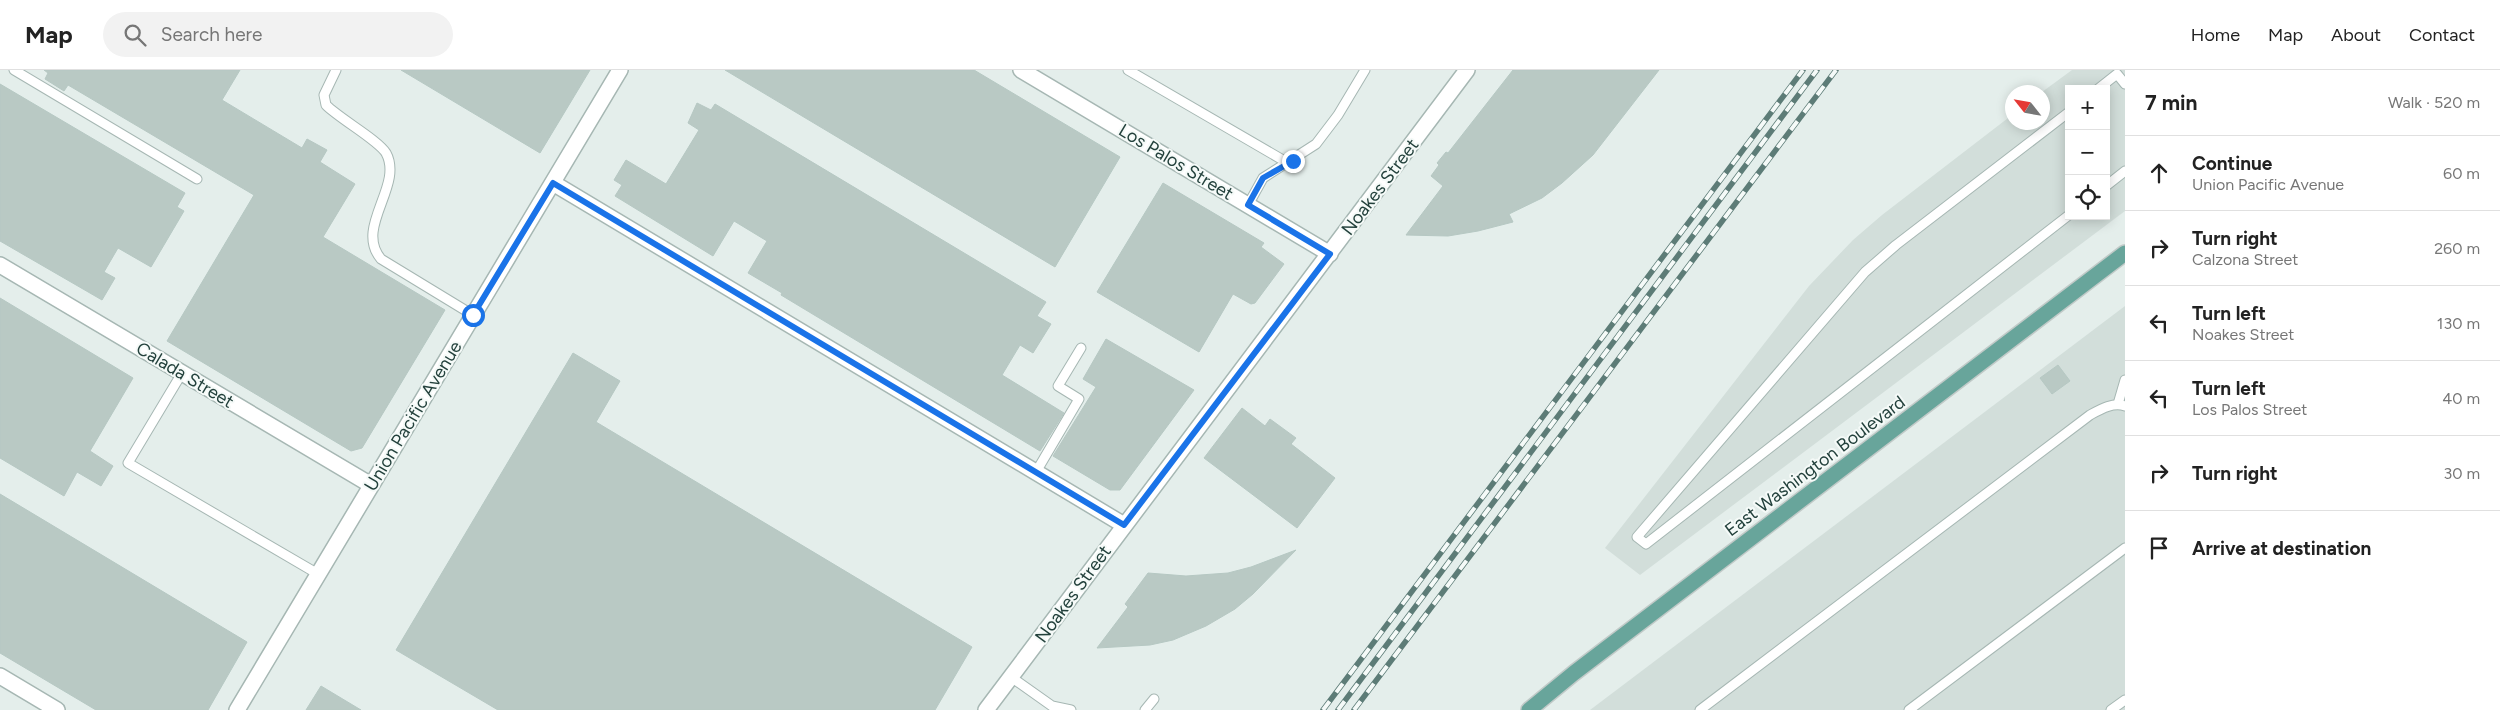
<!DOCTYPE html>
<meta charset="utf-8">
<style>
body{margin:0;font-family:Figtree,sans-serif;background:#f2f2f2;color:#222}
.controls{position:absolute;right:15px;top:15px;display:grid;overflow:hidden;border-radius:0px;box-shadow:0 2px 12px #0003}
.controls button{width:45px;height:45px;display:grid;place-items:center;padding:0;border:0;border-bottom:1px solid #e0e0e0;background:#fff;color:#222;font:25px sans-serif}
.compass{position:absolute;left:2005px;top:15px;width:45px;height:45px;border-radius:50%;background:#fff;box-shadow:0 2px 12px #0003;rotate:301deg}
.stop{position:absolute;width:15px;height:15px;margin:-11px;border:4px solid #1a73e8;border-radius:50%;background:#fff}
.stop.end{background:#1a73e8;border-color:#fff;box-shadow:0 1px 5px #0008}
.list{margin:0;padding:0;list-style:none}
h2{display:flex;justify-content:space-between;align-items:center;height:65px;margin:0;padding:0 20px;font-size:21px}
h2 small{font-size:16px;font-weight:400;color:#767676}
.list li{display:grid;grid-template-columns:32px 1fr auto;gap:15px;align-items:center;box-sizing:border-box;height:75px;padding:0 20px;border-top:1px solid #e0e0e0}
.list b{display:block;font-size:19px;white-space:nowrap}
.list p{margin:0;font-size:16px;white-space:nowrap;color:#767676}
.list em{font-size:16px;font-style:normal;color:#767676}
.icon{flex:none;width:28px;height:28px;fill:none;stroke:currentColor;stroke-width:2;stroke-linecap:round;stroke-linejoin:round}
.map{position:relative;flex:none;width:2125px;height:640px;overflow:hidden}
header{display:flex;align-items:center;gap:30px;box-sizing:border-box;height:70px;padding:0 25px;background:#fff;border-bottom:1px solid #e0e0e0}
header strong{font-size:24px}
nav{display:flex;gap:28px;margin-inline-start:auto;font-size:18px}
.search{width:350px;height:45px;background:#f2f2f2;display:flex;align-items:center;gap:12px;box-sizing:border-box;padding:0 18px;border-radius:28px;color:#767676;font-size:19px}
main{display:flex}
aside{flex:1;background:#fff}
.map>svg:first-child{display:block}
.built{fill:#d2deda;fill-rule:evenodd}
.building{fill:#b9c9c4;stroke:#b6c8c3}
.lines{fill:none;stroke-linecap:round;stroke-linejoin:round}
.service-casing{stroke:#a6b7b3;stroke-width:11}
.minor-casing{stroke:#a6b7b3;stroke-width:18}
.tertiary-casing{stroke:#a6b7b3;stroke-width:18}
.primary-casing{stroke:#c1cac8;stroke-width:18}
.service{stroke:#fff;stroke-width:9}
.minor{stroke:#fff;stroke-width:15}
.tertiary{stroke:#fff;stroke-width:15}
.primary{stroke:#68a59b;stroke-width:15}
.rail-casing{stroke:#5d7c77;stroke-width:5.5}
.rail{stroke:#f5faf8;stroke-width:4;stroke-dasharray:11;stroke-linecap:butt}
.route{stroke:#1a73e8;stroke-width:6}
.labels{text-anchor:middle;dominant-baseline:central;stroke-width:4;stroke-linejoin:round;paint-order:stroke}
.street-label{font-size:18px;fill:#23413c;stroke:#f5faf8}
</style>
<header>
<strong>Map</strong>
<div class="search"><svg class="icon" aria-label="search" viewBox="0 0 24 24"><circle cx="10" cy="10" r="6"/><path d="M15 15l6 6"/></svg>Search here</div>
<nav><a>Home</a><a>Map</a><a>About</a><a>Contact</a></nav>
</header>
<main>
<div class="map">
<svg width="2125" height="640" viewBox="0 0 2125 640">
<rect width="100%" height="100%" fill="#e4eeeb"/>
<g class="built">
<path d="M2072 0H2125V141L1640 505 1605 478 1809 216 1853 170 1882 145 2012 45V52H2042V22ZM2069 19H2106V146H2069Z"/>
<polygon points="2125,236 2125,640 1590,640"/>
</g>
<g class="building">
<polygon points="44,0 240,0 222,30 302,78 307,69 327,80 320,92 355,114 323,167 445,240 362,378 351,381 167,271 254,125 68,15 64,21 45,9 48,3"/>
<polygon points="401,0 590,0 540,83"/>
<polygon points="725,0 974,0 1120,87 1055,197"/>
<polygon points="1513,0 1659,0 1593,85 1562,113 1542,128 1509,144 1513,152 1478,161 1448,166 1406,165 1443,116 1431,106 1439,95 1437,93 1446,82 1448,83"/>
<polygon points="0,14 185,123 177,137 184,141 151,197 118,178 104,202 115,208 102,230 0,171"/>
<polygon points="697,33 711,40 715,34 1046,232 1037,246 1051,254 1033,283 1020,275 1002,305 1064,343 1040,381 781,225 782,223 748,203 767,171 734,151 713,186 615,126 622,115 614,110 626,90 666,114 699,60 688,53"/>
<polygon points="1163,113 1264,173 1261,177 1284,194 1255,233 1251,234 1233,224 1199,282 1097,222"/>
<polygon points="0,228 133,308 90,381 113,396 101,416 77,402 64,426 0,388"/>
<polygon points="1106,269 1194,320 1120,420 1110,420 1053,386 1096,317 1083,309"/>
<polygon points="573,283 620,311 596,352 972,577 935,640 498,640 396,580"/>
<polygon points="2058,295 2070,311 2052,324 2040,308"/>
<polygon points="1242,338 1265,356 1270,349 1296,368 1291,374 1335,408 1297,458 1204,388"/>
<polygon points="0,424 247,572 208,640 96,640 0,583"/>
<polygon points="1296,480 1253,524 1235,539 1206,556 1173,570 1150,575 1097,578 1128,537 1125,534 1148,503 1186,506 1228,503 1251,497"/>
<polygon points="321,616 361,640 306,640"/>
</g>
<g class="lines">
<g class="service-casing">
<g id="service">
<polyline points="14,0 197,109"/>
<path d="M336 0 324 25 326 35C340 49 378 70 386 83 404 116 354 157 381 189L473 245"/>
<polyline points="1128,0 1288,93"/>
<polyline points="2098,19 2117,4 2125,14"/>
<polyline points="2069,42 1896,175 1865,202 1637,467 1646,474 2069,145"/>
<polyline points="2106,116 2125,101"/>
<polyline points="1248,135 1263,108 1316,74 1338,45 1365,0"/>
<polyline points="182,303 128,393 318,504"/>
<polyline points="2118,334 2125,310"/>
<polyline points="1036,402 1079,329 1058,316 1081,278"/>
<polyline points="1011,607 1052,636 1071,640"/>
<polyline points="1145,640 1154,629"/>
<path d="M1700 640 2090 345C2101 339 2113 332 2125 336"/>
<polyline points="1909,640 2125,478"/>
<polyline points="2111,640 2125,630"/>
</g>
</g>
<g class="minor-casing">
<g id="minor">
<polyline points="1021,0 1330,184"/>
<polyline points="553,113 1124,455"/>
<polyline points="0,195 371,415"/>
<polyline points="0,606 57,640"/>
<polyline points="986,640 1467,0"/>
</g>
</g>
<g class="tertiary-casing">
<polyline id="tertiary" points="237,640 620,0"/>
</g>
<g class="primary-casing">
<polyline id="primary" points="1529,640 1574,603 2125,183"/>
</g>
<use href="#service" class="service"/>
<use href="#minor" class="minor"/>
<use href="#tertiary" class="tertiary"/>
<use href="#primary" class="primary"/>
<g class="rail-casing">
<g id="rail">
<polyline points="1323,640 1803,0"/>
<polyline points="1338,640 1817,0"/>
<polyline points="1354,640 1836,0"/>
</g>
</g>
<use href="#rail" class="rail"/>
</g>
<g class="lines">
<polyline class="route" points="473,245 553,113 1124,455 1330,184 1248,135 1263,108 1293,91"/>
</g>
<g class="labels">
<g class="street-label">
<text transform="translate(1176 92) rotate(31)">Los Palos Street</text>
<text transform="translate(1380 117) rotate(-53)">Noakes Street</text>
<text transform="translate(185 305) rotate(31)">Calada Street</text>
<text transform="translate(413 346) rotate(-59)">Union Pacific Avenue</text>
<text transform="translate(1815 396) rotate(-37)">East Washington Boulevard</text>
<text transform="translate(1073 524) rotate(-54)">Noakes Street</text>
</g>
</g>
</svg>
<div class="controls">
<button>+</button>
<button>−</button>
<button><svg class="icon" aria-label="locate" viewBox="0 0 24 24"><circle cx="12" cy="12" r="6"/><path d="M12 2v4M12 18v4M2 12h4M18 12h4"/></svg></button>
</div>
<svg class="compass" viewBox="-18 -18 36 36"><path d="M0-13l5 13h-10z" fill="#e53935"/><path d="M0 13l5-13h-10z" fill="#767676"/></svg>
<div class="stop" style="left:473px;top:245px"></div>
<div class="stop end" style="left:1293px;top:91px"></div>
</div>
<aside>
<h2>7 min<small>Walk · 520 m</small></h2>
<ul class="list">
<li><svg class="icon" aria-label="ahead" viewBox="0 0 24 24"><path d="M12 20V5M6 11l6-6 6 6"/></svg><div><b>Continue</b><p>Union Pacific Avenue</p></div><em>60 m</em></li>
<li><svg class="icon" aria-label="right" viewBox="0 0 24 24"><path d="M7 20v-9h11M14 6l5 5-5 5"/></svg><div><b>Turn right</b><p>Calzona Street</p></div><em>260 m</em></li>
<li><svg class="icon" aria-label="left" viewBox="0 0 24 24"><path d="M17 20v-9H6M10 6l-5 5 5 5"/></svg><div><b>Turn left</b><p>Noakes Street</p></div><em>130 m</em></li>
<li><svg class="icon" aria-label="left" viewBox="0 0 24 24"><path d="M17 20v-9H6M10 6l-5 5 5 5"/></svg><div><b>Turn left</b><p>Los Palos Street</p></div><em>40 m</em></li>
<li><svg class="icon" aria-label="right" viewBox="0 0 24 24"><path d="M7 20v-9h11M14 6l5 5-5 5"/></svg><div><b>Turn right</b></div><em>30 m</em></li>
<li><svg class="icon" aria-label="arrive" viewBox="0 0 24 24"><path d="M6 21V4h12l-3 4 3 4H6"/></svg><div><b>Arrive at destination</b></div></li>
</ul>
</aside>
</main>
